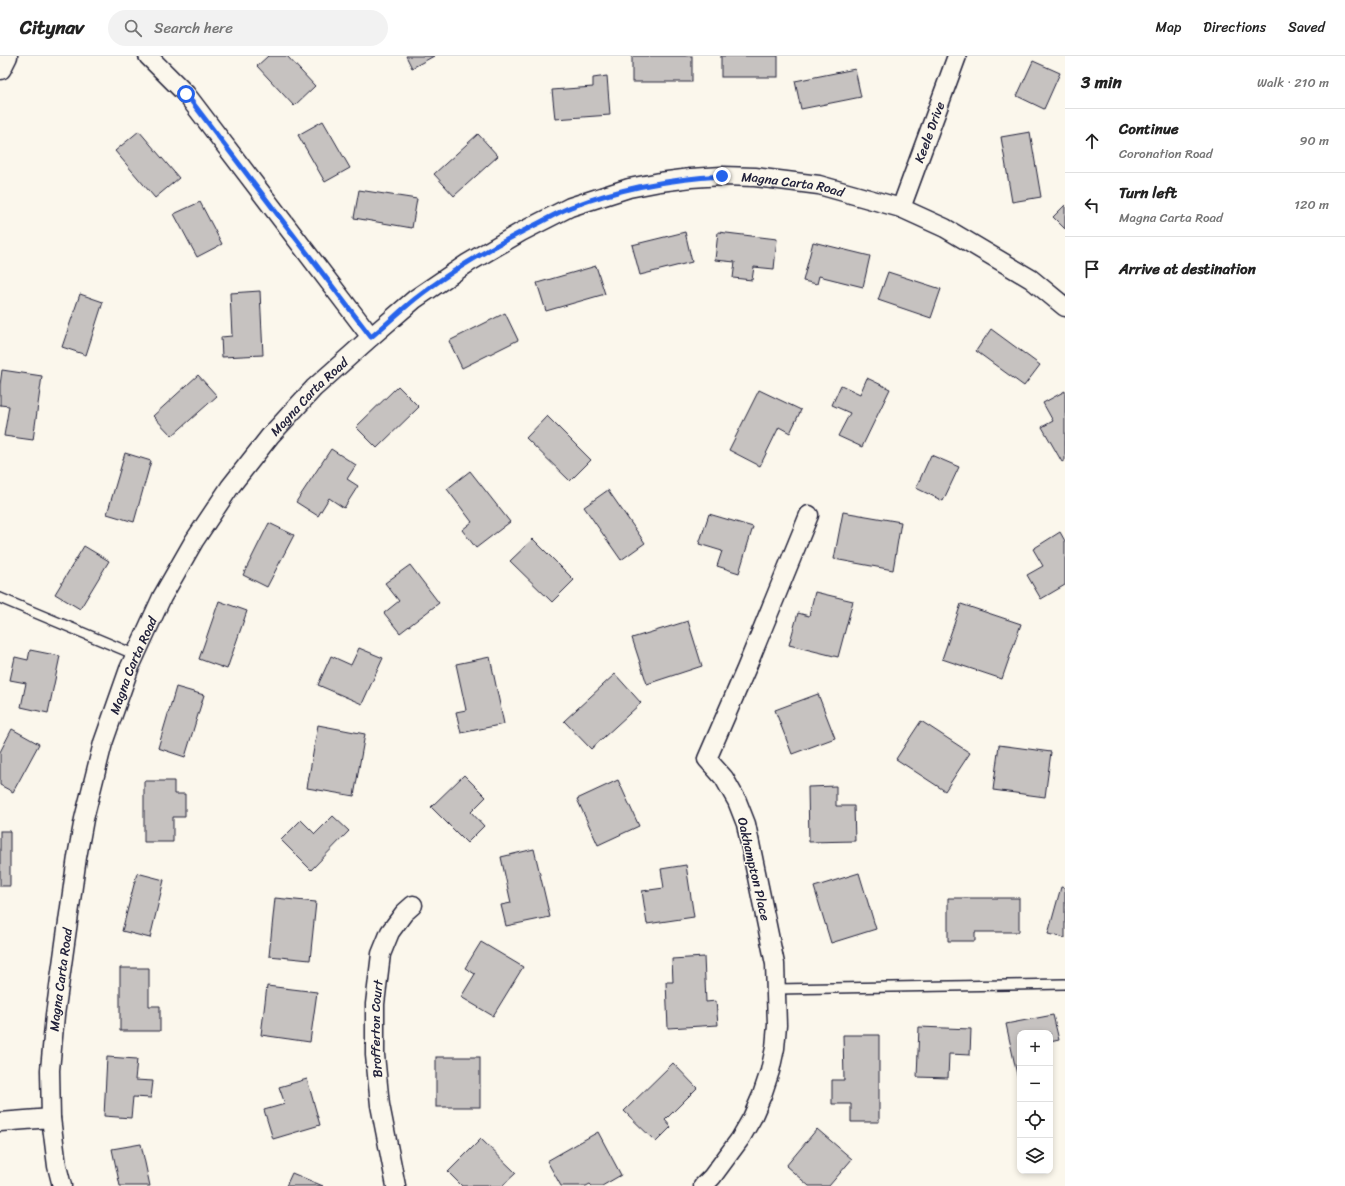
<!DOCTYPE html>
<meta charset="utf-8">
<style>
body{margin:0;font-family:Sriracha,sans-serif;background:#f2f2f2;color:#222}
.controls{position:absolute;right:12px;bottom:12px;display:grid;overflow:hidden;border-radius:8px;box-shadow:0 2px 6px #0003}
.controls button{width:36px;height:36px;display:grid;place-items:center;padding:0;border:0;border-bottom:1px solid #e0e0e0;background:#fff;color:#222;font:20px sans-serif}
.stop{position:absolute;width:12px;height:12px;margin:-9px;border:3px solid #2563eb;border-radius:50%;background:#fff}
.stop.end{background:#2563eb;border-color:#fff;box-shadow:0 1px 4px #0008}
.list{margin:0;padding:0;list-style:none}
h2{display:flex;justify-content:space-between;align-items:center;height:52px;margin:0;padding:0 16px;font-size:17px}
h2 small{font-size:13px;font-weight:400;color:#767676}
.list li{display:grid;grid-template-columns:26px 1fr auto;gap:12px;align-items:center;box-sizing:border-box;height:64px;padding:0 16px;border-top:1px solid #e0e0e0}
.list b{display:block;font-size:15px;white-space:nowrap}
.list p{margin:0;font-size:13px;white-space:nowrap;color:#767676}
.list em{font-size:13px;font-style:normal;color:#767676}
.icon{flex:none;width:22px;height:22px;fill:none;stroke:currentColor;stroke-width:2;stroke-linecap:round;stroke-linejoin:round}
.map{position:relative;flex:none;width:1065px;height:1130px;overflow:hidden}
header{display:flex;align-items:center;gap:24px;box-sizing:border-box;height:56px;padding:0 20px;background:#fff;border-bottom:1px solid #e0e0e0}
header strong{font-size:19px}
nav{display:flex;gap:22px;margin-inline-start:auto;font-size:14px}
.search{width:280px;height:36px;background:#f2f2f2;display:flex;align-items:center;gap:10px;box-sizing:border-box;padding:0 14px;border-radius:22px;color:#767676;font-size:15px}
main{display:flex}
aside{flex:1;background:#fff}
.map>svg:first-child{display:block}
.building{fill:#c6c2c0;stroke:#22223b}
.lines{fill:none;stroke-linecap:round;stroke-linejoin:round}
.lane-casing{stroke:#22223b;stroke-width:12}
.street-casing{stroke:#22223b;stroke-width:21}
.highway-casing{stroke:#22223b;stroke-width:25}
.lane{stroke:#fbf7ec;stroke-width:9}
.street{stroke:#fbf7ec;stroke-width:18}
.highway{stroke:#fbf7ec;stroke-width:22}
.route{stroke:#2563eb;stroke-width:5}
.labels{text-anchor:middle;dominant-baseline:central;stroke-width:3;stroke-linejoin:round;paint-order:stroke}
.street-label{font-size:13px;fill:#22223b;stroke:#fbf7ec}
</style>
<header>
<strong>Citynav</strong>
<div class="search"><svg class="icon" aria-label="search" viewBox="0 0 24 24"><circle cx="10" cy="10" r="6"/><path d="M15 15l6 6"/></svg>Search here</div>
<nav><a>Map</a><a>Directions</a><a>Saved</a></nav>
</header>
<main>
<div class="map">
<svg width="1065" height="1130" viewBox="0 0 1065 1130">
<rect width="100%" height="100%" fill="#fbf7ec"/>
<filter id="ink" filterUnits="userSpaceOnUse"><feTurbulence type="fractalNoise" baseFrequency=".025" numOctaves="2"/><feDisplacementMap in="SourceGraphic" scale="8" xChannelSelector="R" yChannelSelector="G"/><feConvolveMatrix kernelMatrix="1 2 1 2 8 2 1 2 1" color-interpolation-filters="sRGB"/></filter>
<g filter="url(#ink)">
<g class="building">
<polygon points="268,0 287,0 315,30 294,50 257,10"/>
<polygon points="406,0 434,0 412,12"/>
<rect x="632" y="0" width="60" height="26"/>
<rect x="721" y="0" width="57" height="21"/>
<polygon points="1033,5 1060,17 1044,53 1017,40"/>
<polygon points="855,13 861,41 801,53 795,25"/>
<polygon points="607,20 610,59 555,63 552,34 593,31 593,22"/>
<polygon points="323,65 350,112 325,126 298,79"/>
<polygon points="139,75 179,122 155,142 115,95"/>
<polygon points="1030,76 1041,141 1012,146 1001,81"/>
<polygon points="478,78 498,100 454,140 434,118"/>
<polygon points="359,134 417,143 412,172 354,162"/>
<polygon points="200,146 222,188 197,201 174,158"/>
<polygon points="1065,149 1065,173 1053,161"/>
<polygon points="685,176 692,206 640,219 632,189"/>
<polygon points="718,176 777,183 774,213 754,211 752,224 733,222 735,206 715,204"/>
<polygon points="813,186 870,200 863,231 819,220 817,228 803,225"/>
<polygon points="596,210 605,238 546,255 537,227"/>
<polygon points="888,216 941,233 931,262 878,244"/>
<polygon points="260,235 263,299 222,301 221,281 232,280 230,237"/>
<polygon points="80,238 103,246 86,299 62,291"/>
<polygon points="505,257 518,284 462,312 449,285"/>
<polygon points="991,273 1040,309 1024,330 976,295"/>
<polygon points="2,314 42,320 33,384 4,380 9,350 0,349 0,329"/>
<polygon points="198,319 217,340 172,380 153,360"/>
<polygon points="867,322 890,333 862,391 838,380 850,357 832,349 841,329 860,338"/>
<polygon points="398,330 419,351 377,392 356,371"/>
<polygon points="759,334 801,354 790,377 779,371 760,410 729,394"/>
<polygon points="1065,335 1065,404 1062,406 1042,371 1053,365 1043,347"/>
<polygon points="547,360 591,404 570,425 526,382"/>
<polygon points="331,393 356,409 347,423 358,430 344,452 329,442 318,460 296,446"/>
<polygon points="125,397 151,405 134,466 107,458"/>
<polygon points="931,399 959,411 943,445 916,432"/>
<polygon points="470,415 510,466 476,492 462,474 472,466 447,433"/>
<polygon points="608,434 645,487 621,504 584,451"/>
<polygon points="843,456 901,466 893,514 834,503"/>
<polygon points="709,458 753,471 739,517 717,510 722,495 699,488"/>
<polygon points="269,467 294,479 267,531 243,519"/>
<polygon points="1060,476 1065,485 1065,529 1041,543 1027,519 1043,510 1033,493"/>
<polygon points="533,483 574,524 552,546 510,505"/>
<polygon points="84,490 109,505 80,553 55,538"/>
<polygon points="410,509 439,547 400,577 384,557 399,545 385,527"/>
<polygon points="815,536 853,545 838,601 789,589 798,557 809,560"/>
<polygon points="219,545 247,555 227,613 199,603"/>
<polygon points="961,548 1021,568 1002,623 942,603"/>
<polygon points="688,565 702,610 647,628 632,582"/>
<polygon points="359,592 383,602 362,648 318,629 331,600 351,609"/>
<polygon points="30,594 60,600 48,657 21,651 26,627 10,624 15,601 28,604"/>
<polygon points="490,601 504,668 461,677 456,656 466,654 456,608"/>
<polygon points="615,618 641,647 591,693 564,665"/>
<polygon points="176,631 204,639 185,701 158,692"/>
<polygon points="818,638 835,682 792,698 775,654"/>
<polygon points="921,665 970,697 945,735 896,703"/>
<polygon points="318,669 365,678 354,740 307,732"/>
<polygon points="12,673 39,688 13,736 0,729 0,696"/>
<polygon points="999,689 1051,696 1045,741 993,734"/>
<polygon points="464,719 486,741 471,756 484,770 467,787 431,751"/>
<polygon points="618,724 639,770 598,789 577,743"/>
<polygon points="144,725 174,725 174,738 185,738 185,761 173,761 173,786 144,786"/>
<polygon points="836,730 836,750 854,750 855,785 809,786 808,731"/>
<polygon points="333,760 349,775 311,814 281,784 301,764 315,778"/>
<rect x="0" y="775" width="10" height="55"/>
<polygon points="534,793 550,861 506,870 501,849 511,847 501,801"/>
<polygon points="686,809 694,861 647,868 642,835 664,832 661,813"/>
<polygon points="137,817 164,824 150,882 122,875"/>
<polygon points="859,817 876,873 831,887 814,831"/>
<polygon points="1061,831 1065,832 1065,882 1048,878"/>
<polygon points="275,842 316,846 310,904 269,900"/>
<polygon points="948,842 1019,842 1019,876 975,876 975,885 948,885"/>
<polygon points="481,886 523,911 493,960 461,941 475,918 465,912"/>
<polygon points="704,901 706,946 716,945 718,969 668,972 666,926 673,926 672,903"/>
<polygon points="120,912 149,912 149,950 160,950 160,975 120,975"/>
<polygon points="267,930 317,936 310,986 261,979"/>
<polygon points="1053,959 1059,984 1050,986 1050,977 1020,977 1020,1028 1019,1028 1006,968"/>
<polygon points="919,971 971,973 970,999 949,998 948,1022 917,1021"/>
<polygon points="843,979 879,979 879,1066 851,1066 851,1048 832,1048 832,1024 844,1024"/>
<polygon points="107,1001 137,1003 135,1024 153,1025 151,1042 133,1041 131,1062 104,1060"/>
<rect x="436" y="1001" width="44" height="50"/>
<polygon points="673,1007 697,1032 665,1064 671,1071 656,1086 624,1055"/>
<polygon points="307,1023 320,1069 273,1083 264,1054 285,1048 279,1031"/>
<polygon points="817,1073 852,1103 829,1130 809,1130 786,1110"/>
<polygon points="598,1076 621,1119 602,1130 592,1130 590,1128 586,1130 561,1130 547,1105"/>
<polygon points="481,1083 516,1117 502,1130 462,1130 448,1116"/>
<polygon points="141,1088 150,1130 120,1130 112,1093"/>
<polygon points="292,1117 323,1130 286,1130"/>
</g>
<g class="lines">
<g class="lane-casing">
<g id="lane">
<polyline points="0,542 136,599"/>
<polyline points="776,933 1065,928"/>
</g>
</g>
<g class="street-casing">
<g id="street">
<polyline points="148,0 186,38 371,281"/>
<path id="s1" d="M901 152 957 0"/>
<polyline points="0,1066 51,1062"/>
<path id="s2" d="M62 1130 57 1110 51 1062 50 1014 55 959 77 801 84 763 103 687 129 613 162 541 194 485 230 431 270 380 314 332 371 281 415 243 468 207 521 176 570 151 629 132 660 126 691 122 722 120 755 121 819 129 901 152 945 172 1031 223 1065 251"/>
<path id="s3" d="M396 1130 380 1049 375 999V948L381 898 390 876 404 857 413 849"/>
<polyline points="703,1130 712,1121 740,1083 752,1062 762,1039 770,1015 775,992 777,969 775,908 746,768 737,745 724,722 707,703 746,613 809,459"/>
</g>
</g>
<g class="highway-casing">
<polyline id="highway" points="0,12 6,0"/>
</g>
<use href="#lane" class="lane"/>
<use href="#street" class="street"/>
<use href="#highway" class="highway"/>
</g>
</g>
<g class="lines" filter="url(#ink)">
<path class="route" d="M186 38 371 281C386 269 400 255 415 243 450 215 494 190 533 170 546 164 558 156 571 151 620 132 670 123 722 120"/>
</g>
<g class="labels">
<g class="street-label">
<text stroke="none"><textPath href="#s1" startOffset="81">Keele Drive</textPath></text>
<text stroke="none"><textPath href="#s2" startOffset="1408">Magna Carta Road</textPath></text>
<text stroke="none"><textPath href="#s2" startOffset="856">Magna Carta Road</textPath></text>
<text stroke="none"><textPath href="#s2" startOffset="532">Magna Carta Road</textPath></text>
<text transform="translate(754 813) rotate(77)">Oakhampton Place</text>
<text stroke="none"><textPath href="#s2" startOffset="208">Magna Carta Road</textPath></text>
<text stroke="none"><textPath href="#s3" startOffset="159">Brofferton Court</textPath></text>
</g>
</g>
</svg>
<div class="controls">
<button>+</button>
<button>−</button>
<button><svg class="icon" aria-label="locate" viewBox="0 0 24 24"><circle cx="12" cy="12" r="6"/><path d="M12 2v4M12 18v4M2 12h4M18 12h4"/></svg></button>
<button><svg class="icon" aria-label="layers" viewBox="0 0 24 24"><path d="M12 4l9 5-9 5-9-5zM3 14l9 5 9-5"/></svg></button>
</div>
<div class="stop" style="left:186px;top:38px"></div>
<div class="stop end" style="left:722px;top:120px"></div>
</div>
<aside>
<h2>3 min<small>Walk · 210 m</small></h2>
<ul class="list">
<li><svg class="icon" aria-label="ahead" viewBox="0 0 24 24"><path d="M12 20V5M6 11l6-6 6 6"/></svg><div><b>Continue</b><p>Coronation Road</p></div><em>90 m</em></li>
<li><svg class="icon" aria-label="left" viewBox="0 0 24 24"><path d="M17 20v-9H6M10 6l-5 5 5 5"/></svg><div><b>Turn left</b><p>Magna Carta Road</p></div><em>120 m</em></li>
<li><svg class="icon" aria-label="arrive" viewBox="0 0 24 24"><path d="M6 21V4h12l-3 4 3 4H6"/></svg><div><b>Arrive at destination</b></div></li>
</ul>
</aside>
</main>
